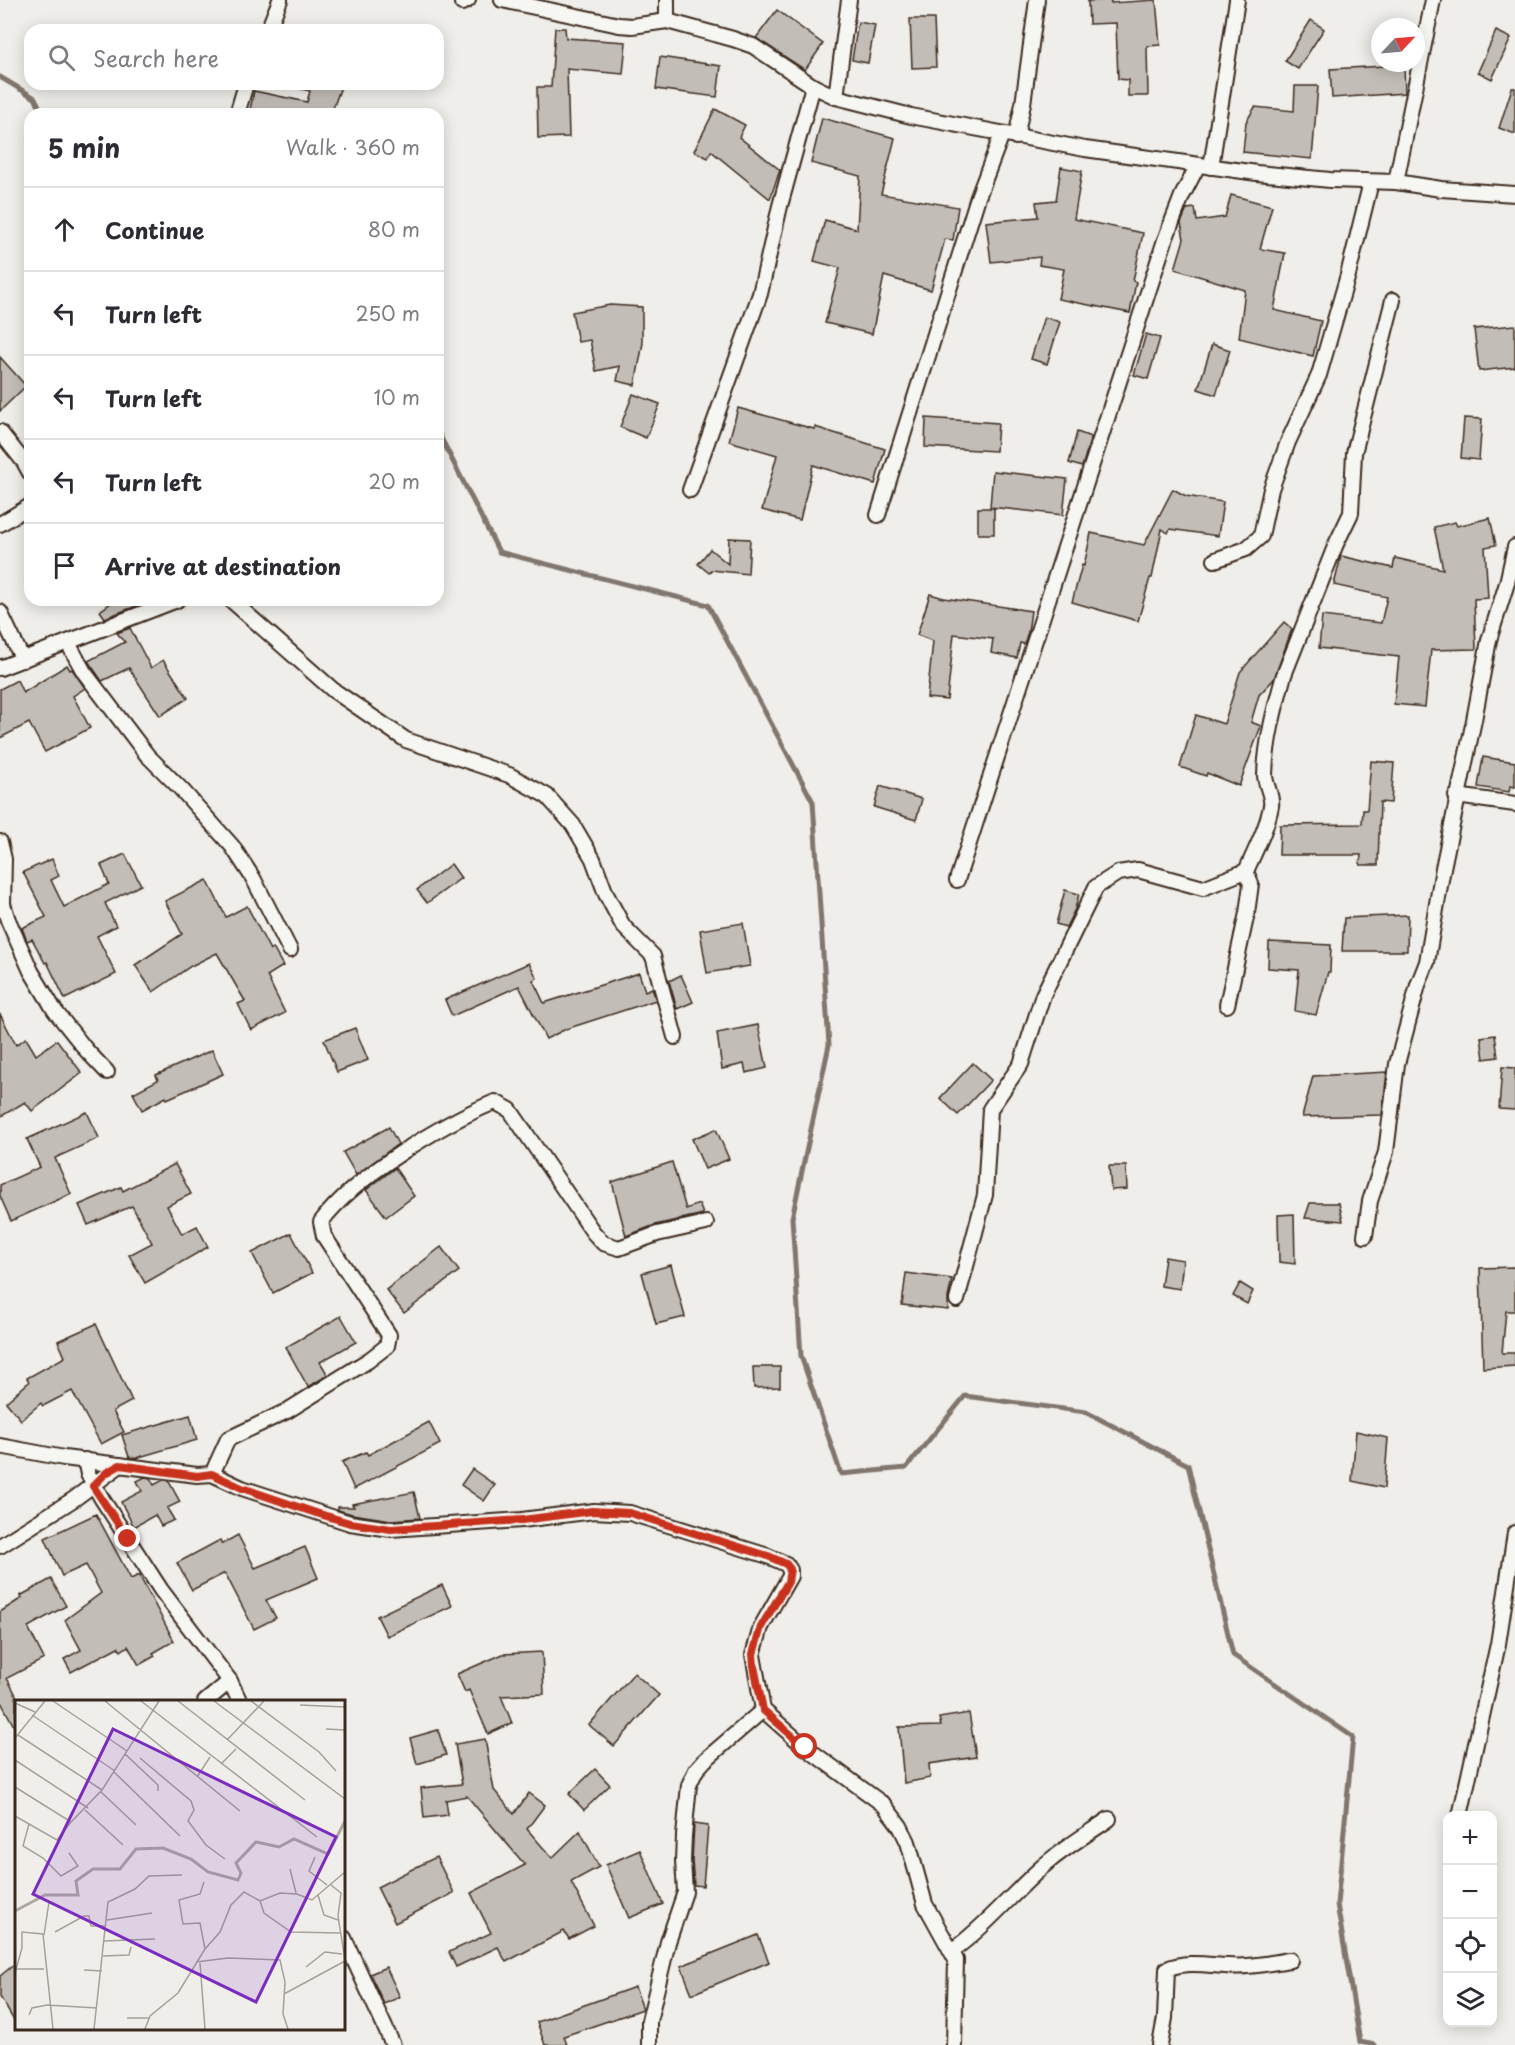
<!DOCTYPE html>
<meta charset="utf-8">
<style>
body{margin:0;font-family:"Playpen Sans",sans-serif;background:#f2f2f3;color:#2b2b33}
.controls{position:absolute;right:18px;bottom:18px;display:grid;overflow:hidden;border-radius:12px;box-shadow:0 3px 15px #0003}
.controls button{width:54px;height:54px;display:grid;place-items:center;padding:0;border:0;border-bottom:2px solid #e1e1e2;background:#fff;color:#2b2b33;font:30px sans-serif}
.compass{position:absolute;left:1371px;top:18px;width:54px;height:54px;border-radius:50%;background:#fff;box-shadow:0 3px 15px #0003;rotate:64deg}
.stop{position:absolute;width:18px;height:18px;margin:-14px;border:4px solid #c8321e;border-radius:50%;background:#fff}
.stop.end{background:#c8321e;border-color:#fff;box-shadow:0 2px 6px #0008}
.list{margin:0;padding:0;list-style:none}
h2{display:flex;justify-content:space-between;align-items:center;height:78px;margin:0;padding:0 24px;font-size:26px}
h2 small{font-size:20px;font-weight:400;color:#7c7c81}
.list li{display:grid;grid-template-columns:39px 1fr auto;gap:18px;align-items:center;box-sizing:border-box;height:84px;padding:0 24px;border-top:2px solid #e1e1e2}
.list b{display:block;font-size:22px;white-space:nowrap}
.list em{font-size:20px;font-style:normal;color:#7c7c81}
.icon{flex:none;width:33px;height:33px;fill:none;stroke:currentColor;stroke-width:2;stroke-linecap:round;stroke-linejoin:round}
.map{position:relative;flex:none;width:1515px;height:2045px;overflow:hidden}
.search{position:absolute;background:#fff;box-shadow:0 3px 15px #0003;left:24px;top:24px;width:420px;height:66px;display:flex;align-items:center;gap:15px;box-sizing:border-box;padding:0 21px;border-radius:18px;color:#7c7c81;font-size:22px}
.panel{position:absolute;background:#fff;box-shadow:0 3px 15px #0003;left:24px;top:108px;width:420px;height:498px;border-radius:18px}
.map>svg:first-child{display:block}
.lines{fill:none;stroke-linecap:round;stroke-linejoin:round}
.stream{stroke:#81766d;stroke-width:5}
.building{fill:#c2bdb7;stroke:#3b2a1e;stroke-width:1.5}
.street-casing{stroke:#3b2a1e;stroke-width:18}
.street{stroke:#f6f6f2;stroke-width:14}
.route{stroke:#c8321e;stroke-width:8}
.inset-river{fill:none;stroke:#afa8a1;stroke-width:3}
.inset-road{fill:none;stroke:#a7a098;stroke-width:1.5}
.view{fill:#7b2cbf;fill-opacity:0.15;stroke:#7b2cbf;stroke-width:3}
.inset-edge{fill:none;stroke:#3b2a1e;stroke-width:3}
</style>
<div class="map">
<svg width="1515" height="2045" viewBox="0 0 1515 2045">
<rect width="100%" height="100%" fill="#efeeea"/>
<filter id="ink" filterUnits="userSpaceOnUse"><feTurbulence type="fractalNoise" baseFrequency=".0167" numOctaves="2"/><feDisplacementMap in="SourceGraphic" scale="12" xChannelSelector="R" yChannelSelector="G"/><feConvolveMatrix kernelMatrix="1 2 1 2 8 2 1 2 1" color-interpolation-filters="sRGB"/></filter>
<g filter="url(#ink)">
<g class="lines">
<g class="stream">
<polyline points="0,77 35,98 43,114"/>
<polyline points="438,432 499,552 708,605 813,802 829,1045 792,1218 801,1356 841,1474 906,1468 965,1396 1086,1412 1188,1465 1233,1655 1353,1737 1337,1904 1360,2042 1375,2045"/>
</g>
</g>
<g class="building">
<polygon points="1111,0 1111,3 1156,0 1160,45 1147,46 1148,96 1128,96 1128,80 1118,79 1116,23 1089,24 1088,1"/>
<polygon points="777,10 823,44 805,70 756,38"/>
<polygon points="910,19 934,19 936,67 912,68"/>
<polygon points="1311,20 1324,29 1298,69 1285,61"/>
<polygon points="858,22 875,25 868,63 852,60"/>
<polygon points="555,28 565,28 566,38 626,42 623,74 567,69 569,137 538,138 537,87 551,87"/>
<polygon points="1496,31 1511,38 1492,79 1478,72"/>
<polygon points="660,57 721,66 717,97 656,89"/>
<polygon points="1404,65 1405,93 1332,98 1330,69"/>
<polygon points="298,84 342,84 331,114 249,114 254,91 307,102 310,91 297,88"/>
<polygon points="1295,86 1318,86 1312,159 1243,152 1246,122 1255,107 1294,111"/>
<polygon points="1512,88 1515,88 1515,134 1499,128"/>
<polygon points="715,109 745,125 739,137 780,170 770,199 711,151 708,158 694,151"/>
<polygon points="822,118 895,138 881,194 958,207 953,240 945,239 931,290 884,276 872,334 825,323 840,268 814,261 825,220 857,229 860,176 811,163"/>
<polygon points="1061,167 1082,171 1074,219 1143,233 1133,281 1136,282 1130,313 1058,299 1064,269 1039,265 1040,257 991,262 986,222 1038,217 1036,202 1056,200"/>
<polygon points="1231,195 1272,206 1260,249 1285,253 1274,310 1321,321 1313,356 1239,338 1245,290 1175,269 1184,239 1181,223 1187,209 1195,208 1197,221 1225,217"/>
<polygon points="610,305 642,307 642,342 643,343 635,385 617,381 620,366 596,371 590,340 578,342 572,312"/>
<polygon points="1044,317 1060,322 1047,364 1031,359"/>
<polygon points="1515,325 1515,367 1479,371 1474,329"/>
<polygon points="1146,334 1160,338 1148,379 1134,375"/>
<polygon points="1212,344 1230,350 1216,395 1198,389"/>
<polygon points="0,357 26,386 0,411"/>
<polygon points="633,394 660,404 646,438 620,427"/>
<polygon points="738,408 814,429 815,427 885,449 875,484 813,465 800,520 762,510 777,455 729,441"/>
<polygon points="926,418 998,423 996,451 925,447"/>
<polygon points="1464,418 1482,419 1479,460 1461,458"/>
<polygon points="1077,432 1091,437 1082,467 1069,463"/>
<polygon points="993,471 1067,479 1063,515 990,507"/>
<polygon points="1173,489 1186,496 1223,502 1218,536 1170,529 1168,533 1162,529 1152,578 1150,578 1138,621 1072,602 1082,565 1084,566 1091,533 1144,545"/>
<rect x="978" y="508" width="16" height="26"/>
<polygon points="1490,518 1496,545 1485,547 1488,598 1474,599 1476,649 1431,650 1425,707 1394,704 1399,657 1319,648 1322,616 1381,623 1387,597 1334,585 1341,556 1393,568 1395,558 1443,569 1434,527 1455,522 1457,526"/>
<polygon points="729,538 750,539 748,574 711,570 709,573 698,564 710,549 728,564"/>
<polygon points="930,594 944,598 1031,611 1028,632 1024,644 1020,643 1017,658 991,653 993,639 954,634 947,700 927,698 933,641 917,635"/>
<polygon points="115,600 152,600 105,618 100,611"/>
<polygon points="1284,622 1292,629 1274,679 1259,695 1251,722 1261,726 1239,786 1207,773 1206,776 1180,767 1196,715 1224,724 1240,672"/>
<polygon points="130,628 151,668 163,660 188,698 160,716 129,668 102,681 88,661 125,642 117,633"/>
<polygon points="67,665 70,670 72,669 85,688 73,696 90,728 45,752 29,723 0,738 0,689 17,680 23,693"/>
<polygon points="1483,757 1515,762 1515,787 1510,786 1509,792 1478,787"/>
<polygon points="1371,761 1394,763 1391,803 1380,802 1378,865 1360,865 1361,855 1279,855 1280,825 1362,824 1363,810 1367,810"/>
<polygon points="880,786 922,799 916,820 874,807"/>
<polygon points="125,854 141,885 105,903 116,926 97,936 116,974 65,999 47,962 45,963 32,939 27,941 22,928 46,917 23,872 52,859 59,876 51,880 64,907 109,884 101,865"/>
<polygon points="451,864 461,878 427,903 417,890"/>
<polygon points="207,880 226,917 247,906 270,950 273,948 283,966 267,976 285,1013 251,1030 238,1004 245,1001 217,953 191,966 153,992 135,965 182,934 165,901"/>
<polygon points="1065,890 1079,894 1075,909 1066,927 1056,924"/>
<polygon points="1408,915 1407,951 1342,951 1344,918"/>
<polygon points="743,923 750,966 707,973 700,930"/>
<polygon points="1269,942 1331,945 1330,972 1328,972 1316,1015 1295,1011 1299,970 1268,968"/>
<polygon points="529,963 537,978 533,980 544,1003 639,973 645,991 652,988 656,1000 566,1029 546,1039 519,986 452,1016 445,1000"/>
<polygon points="681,975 693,1002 677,1009 669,981"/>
<polygon points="0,1014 16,1045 26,1038 36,1055 57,1040 82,1073 32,1111 25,1102 0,1117"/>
<polygon points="758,1025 767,1068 746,1073 744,1064 722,1069 717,1033"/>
<polygon points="355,1028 368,1060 337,1072 324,1040"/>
<polygon points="1495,1035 1498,1057 1484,1059 1481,1037"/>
<polygon points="212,1050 223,1074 167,1099 166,1097 142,1110 133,1093 158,1080 156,1075"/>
<polygon points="973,1063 991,1080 958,1115 940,1098"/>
<polygon points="1502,1067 1515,1068 1515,1110 1499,1109"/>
<polygon points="1387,1072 1382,1115 1302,1117 1313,1076"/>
<polygon points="87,1112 99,1138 55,1158 71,1194 11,1221 0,1196 0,1185 40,1167 27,1139"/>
<polygon points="389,1127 398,1144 356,1175 343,1152"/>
<polygon points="716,1129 729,1159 705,1169 692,1139"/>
<polygon points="672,1162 686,1209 699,1204 703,1214 655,1225 626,1236 612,1182"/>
<polygon points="175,1164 191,1194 167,1206 182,1234 197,1226 208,1247 145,1283 129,1255 152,1243 132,1206 88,1225 79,1205 121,1187 123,1191"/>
<polygon points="1109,1166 1126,1166 1127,1189 1111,1190"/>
<polygon points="395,1168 414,1196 386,1217 366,1190"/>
<polygon points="1310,1203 1339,1203 1343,1221 1305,1218"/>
<polygon points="1294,1214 1295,1264 1279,1262 1278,1215"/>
<polygon points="291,1233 312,1273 273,1293 252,1253"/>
<polygon points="441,1247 459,1271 404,1313 386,1290"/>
<polygon points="1165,1257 1183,1260 1180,1289 1161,1286"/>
<polygon points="671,1265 685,1317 656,1324 642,1273"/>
<polygon points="1515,1267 1515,1311 1506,1311 1502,1353 1515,1353 1515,1366 1483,1368 1480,1268"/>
<polygon points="906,1273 952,1279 948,1298 948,1310 902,1305"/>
<polygon points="1240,1283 1253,1291 1247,1304 1233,1296"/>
<polygon points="341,1316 356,1342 320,1362 328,1375 308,1387 286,1347"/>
<polygon points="96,1324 132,1401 113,1411 124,1432 101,1444 72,1391 43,1406 41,1403 21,1420 6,1402 29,1382 27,1378 65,1357 58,1341"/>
<polygon points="753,1367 780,1367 780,1387 754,1388"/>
<polygon points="190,1415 197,1440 136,1458 129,1457 122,1435"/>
<polygon points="429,1422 440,1444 354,1489 342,1462 366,1452 368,1455"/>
<polygon points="1356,1431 1388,1438 1384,1488 1352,1481"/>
<polygon points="472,1469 495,1485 484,1501 461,1485"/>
<polygon points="145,1477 150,1478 154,1485 163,1480 168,1480 180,1502 167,1508 174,1520 161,1526 155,1515 134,1527 121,1502 142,1491 137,1481"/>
<polygon points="414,1492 420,1518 391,1520 352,1514 338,1510 338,1507 354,1507 352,1504"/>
<polygon points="96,1514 131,1579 139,1575 174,1641 153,1653 155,1656 139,1665 128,1646 121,1651 118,1647 71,1672 64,1659 81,1650 65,1620 101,1593 86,1565 62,1576 45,1538"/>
<polygon points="238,1535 255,1568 305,1547 318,1578 266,1600 276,1618 254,1629 225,1573 192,1590 177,1563 220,1540 222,1544"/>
<polygon points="51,1579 66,1606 28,1627 44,1659 7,1678 16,1695 16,1730 0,1700 0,1612 22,1598 20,1596"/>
<polygon points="442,1585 452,1606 387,1636 377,1616"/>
<polygon points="542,1652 544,1694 501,1696 512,1723 488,1734 469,1690 465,1692 457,1674 503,1654"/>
<polygon points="634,1673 659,1695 614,1746 589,1725"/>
<polygon points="969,1713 976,1757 929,1764 930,1778 904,1783 899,1727 941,1726 939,1718"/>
<polygon points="438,1730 446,1755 417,1764 410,1738"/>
<polygon points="485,1739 494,1790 514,1814 529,1793 545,1805 527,1829 552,1858 580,1831 599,1867 571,1882 594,1926 569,1939 564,1931 506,1962 498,1947 456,1967 449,1952 491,1933 471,1893 525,1865 467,1796 446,1800 448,1815 424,1818 421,1788 462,1784 455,1744"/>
<polygon points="595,1769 610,1785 584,1810 569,1794"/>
<polygon points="694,1824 708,1826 703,1886 694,1885 692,1861"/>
<polygon points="640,1850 663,1904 629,1918 606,1865"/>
<polygon points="436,1857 454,1893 395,1923 377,1887"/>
<polygon points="758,1935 769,1962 692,1994 681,1966"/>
<polygon points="16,1963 16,2024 0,1997 0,1976"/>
<polygon points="386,1967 400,1997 384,2004 370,1974"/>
<polygon points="635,1987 643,2009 564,2036 567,2045 545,2045 537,2022"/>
</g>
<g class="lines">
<g class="street-casing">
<g id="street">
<polyline points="502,0 619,25 632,26 667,21"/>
<polyline points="667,0 667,21 733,39 753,46 813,86 836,97 911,116 1085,149 1257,173 1330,180 1396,182 1441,189 1515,194"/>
<polyline points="462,3 468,0"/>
<polyline points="268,30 280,0"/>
<polyline points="836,97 849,0"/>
<polyline points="237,114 246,84"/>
<polyline points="1016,137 1023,104 1037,0"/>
<polyline points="1211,167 1237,0"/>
<polyline points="1396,182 1433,0"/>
<polyline points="0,432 24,462 30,473"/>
<polyline points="690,490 760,294 780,206 813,86"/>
<polyline points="878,515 978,197 1002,134"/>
<polyline points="0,524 30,506"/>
<polyline points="1215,560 1246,549 1261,536 1271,489 1288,442 1319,375 1348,275 1371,182"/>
<polyline points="231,600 333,690 406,740 509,775 547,796 573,825 593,859 606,894 623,926 653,956 675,1037"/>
<polyline points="0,612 23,660"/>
<polyline points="68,643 84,672 147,755 181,789 232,846 253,878 290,950"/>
<polyline points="0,668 177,600"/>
<polyline points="1456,796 1515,804"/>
<polyline points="0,842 4,859 3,904 8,920 31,971 55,1011 87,1051 107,1072"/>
<polyline points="957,880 1165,240 1182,196 1198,165"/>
<polyline points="1227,1005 1247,913 1251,884 1246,871"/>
<polyline points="1365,1236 1370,1201 1386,1152 1397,1064 1418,985 1427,962 1443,868 1474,720 1489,640 1507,583 1515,547"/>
<path d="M957 1300 985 1195 990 1109 1021 1064 1043 995 1096 887 1118 873 1138 870 1203 888 1246 871C1255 851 1267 828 1271 806 1273 796 1265 785 1265 775 1266 741 1275 707 1284 675L1336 544 1351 513 1354 453 1393 300"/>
<polyline points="0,1446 64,1458 197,1475 212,1474 242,1488 350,1523 391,1529 522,1520 594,1511 630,1513 768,1556 786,1564 790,1570 790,1576 761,1627 753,1655 763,1710 805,1747 884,1805 900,1826 908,1842 925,1904 956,1960 954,2045"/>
<polyline points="85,1460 88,1474 102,1499 161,1590 230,1681 240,1702"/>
<path d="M212 1474 228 1439 287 1411 369 1360 387 1346 389 1335 324 1236 321 1222C354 1177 443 1123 495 1102L510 1110 593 1232 603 1243 619 1248 657 1234 706 1223"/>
<polyline points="0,1546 74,1499 120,1465"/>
<polyline points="205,1702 230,1681"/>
<polyline points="1460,1816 1498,1644 1515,1533"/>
<polyline points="344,1938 393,2045"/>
<path d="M953 1950C986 1926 1011 1895 1041 1868 1062 1849 1086 1835 1109 1819"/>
<polyline points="649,2045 649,2021 668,1942 685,1892 683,1861 684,1836 689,1785 696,1770 704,1761 763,1710"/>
<path d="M1160 2045 1165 2018 1167 1969C1191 1958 1221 1969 1247 1966 1261 1965 1276 1962 1290 1960"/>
</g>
</g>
<use href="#street" class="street"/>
</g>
</g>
<g class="lines" filter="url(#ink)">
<polyline class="route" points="128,1539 93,1486 106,1473 120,1465 197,1476 212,1474 242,1488 316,1513 350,1523 391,1529 522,1520 592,1511 630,1513 768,1556 786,1564 790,1569 788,1582 761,1627 753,1654 754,1666 763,1710 805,1747"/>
</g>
<g transform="translate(15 1700)">
<rect width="330" height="330" fill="#efeeea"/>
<path class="inset-river" d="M0 211 30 195H63L61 181 78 169H105L121 149 148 148 176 159 193 172 223 180 226 173 221 163 241 142 264 147 279 139 313 154 330 121"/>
<path class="inset-road" d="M38 1 112 51M90 1 225 111M126 1 302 137M163 1 290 100M199 1 330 99M236 1 304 52 321 71M0 3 20 12M285 5 330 7M17 15 100 71M311 29 330 30M3 35 87 90M0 38 30 1M212 40 249 1M110 54 143 85V91M125 58 176 101 179 110 173 121 191 145 210 159M0 60 73 108M206 64 221 49M99 72 165 136M182 77 195 57M0 87 56 122 87 90 144 1M86 92 121 125M70 110 108 145M0 116 42 140 56 122M14 124 8 146 28 158 46 176 63 166 54 153M300 157 294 171 312 185M275 169 281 193M189 182 185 194 164 200 168 224 185 223 190 249M316 185 326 193 323 216 330 260M303 195 309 215 323 220M245 201 249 213 276 232 325 233M92 220 137 213M40 232 69 216H74L76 226H91M29 235 34 202M89 241 140 239M88 256 114 255 116 247M181 262 213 258 265 260 270 282 268 314 273 329M185 263 190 329M291 267 310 252 327 254M1 269H29M69 270 87 271M0 273 7 248V232L28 234 38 329M269 294 330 261M14 315 17 308 32 305 82 308M112 318H134M79 329 93 202 120 189 134 176 167 175M130 329 135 316 163 293 190 249 205 232 216 205 229 192 245 201 265 193 282 194 297 200 330 172"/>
<path class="view" d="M98 29 321 137 241 302 18 194Z"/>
<rect width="330" height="330" class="inset-edge"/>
</g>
</svg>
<div class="controls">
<button>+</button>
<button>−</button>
<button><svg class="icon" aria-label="locate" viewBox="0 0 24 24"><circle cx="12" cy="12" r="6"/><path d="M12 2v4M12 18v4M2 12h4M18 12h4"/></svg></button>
<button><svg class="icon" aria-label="layers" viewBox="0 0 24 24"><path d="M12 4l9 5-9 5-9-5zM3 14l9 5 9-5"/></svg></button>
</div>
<svg class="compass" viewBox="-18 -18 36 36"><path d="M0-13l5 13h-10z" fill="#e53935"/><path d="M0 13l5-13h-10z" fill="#7c7c81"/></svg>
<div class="stop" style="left:805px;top:1747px"></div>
<div class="stop end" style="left:128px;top:1539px"></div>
<div class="search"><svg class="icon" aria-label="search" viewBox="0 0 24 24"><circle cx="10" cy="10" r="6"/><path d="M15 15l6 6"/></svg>Search here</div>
<section class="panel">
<h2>5 min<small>Walk · 360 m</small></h2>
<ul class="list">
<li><svg class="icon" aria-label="ahead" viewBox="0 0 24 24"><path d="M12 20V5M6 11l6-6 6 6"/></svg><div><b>Continue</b></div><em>80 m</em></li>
<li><svg class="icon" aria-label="left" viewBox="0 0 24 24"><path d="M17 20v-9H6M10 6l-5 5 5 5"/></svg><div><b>Turn left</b></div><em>250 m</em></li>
<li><svg class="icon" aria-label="left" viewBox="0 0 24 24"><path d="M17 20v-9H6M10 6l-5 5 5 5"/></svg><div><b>Turn left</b></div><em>10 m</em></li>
<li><svg class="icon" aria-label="left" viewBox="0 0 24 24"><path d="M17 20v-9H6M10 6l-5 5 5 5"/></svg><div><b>Turn left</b></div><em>20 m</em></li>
<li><svg class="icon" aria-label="arrive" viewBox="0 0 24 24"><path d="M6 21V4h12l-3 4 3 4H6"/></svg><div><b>Arrive at destination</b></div></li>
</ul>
</section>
</div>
